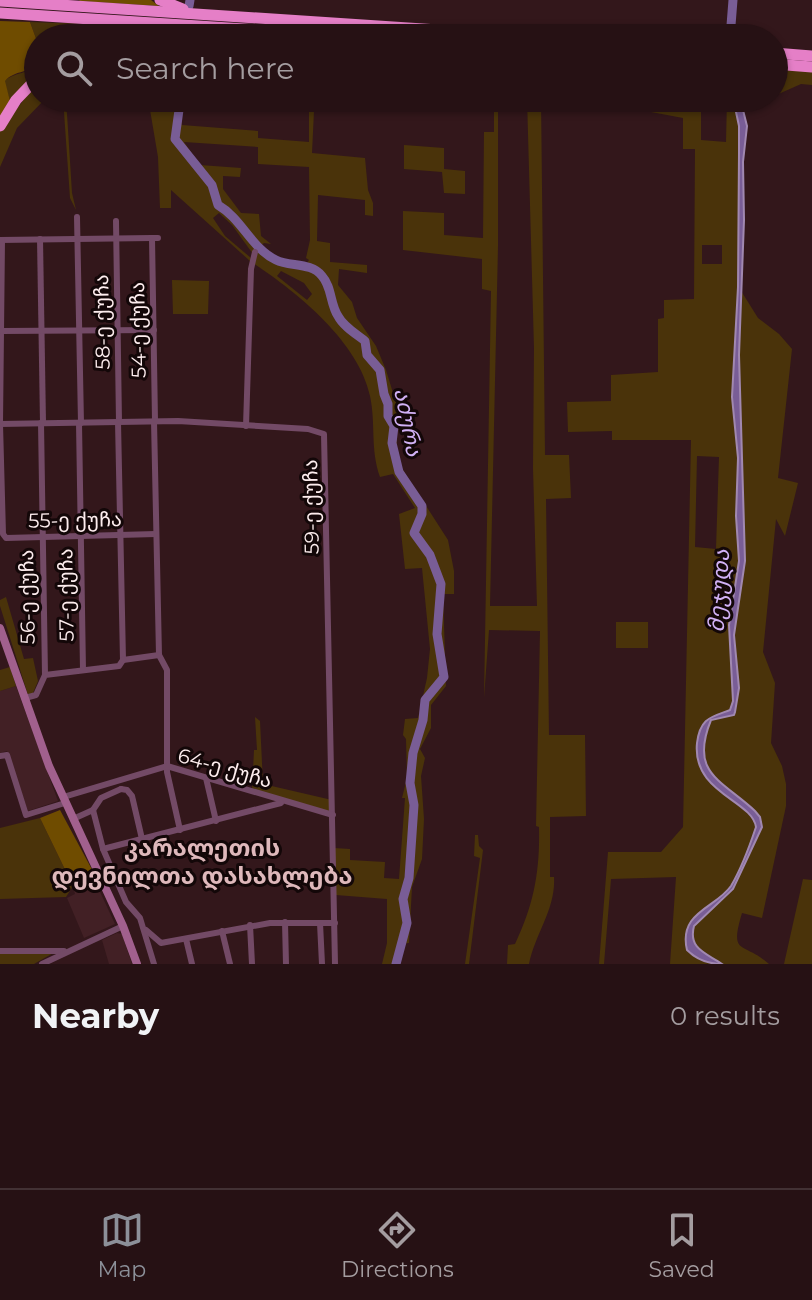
<!DOCTYPE html>
<meta charset="utf-8">
<style>
body{margin:0;font-family:Montserrat,"Noto Sans Georgian",sans-serif;background:#2e1a1d;color:#f1f3f6}
.list{margin:0;padding:0;list-style:none}
h2{display:flex;justify-content:space-between;align-items:center;height:104px;margin:0;padding:0 32px;font-size:34px}
h2 small{font-size:26px;font-weight:400;color:#a49da0}
.icon{flex:none;width:44px;height:44px;fill:none;stroke:currentColor;stroke-width:2;stroke-linecap:round;stroke-linejoin:round}
.map{position:relative;flex:none;width:812px;height:964px;overflow:hidden}
.search{position:absolute;background:#261114;box-shadow:0 2px 6px #0004;left:24px;right:24px;top:24px;height:88px;display:flex;align-items:center;gap:20px;box-sizing:border-box;padding:0 28px;border-radius:44px;color:#a49da0;font-size:30px}
.sheet{height:224px;background:#261114}
nav{display:flex;justify-content:space-around;align-items:center;box-sizing:border-box;height:112px;border-top:2px solid #423134;background:#261114;font-size:22px;color:#a49da0}
nav a{display:grid;justify-items:center;gap:4px}
nav .on{color:#8c9099}
.map>svg:first-child{display:block}
.built{fill:#422025}
.green{fill:#4a330a;fill-rule:evenodd}
.forest{fill:#6f4c00}
.water{fill:#795d96;stroke:#a188b0;stroke-width:2}
.lines{fill:none;stroke-linecap:round;stroke-linejoin:round}
.river{stroke:#795d96;stroke-width:9}
.minor{stroke:#734a66;stroke-width:6}
.secondary{stroke:#a1608d;stroke-width:8}
.motorway{stroke:#e57fc7;stroke-width:11}
.labels{text-anchor:middle;dominant-baseline:central;stroke-width:6;stroke-linejoin:round;paint-order:stroke}
.street-label{font-size:20px;fill:#fdedee;stroke:#130708}
.water-label{font-size:22px;font-style:italic;fill:#d1b1f5;stroke:#130708}
.quarter-label{font-size:24px;font-weight:bold;fill:#deb8bb;stroke:#130708}
</style>
<div class="map">
<svg width="812" height="964" viewBox="0 0 812 964">
<rect width="100%" height="100%" fill="#33171b"/>
<g class="built">
<polygon points="16,686 58,801 28,811 7,751 0,753 0,691"/>
<polygon points="94,879 115,924 84,938 67,898 75,894 73,887"/>
<polygon points="117,933 122,934 132,964 109,964 102,940"/>
</g>
<g class="green">
<polygon points="30,22 113,25 113,30 91,38 38,38 38,44"/>
<path d="M38 64V72L10 101 4 81C15 72 28 74 38 64Z"/>
<polygon points="774,64 812,67 812,85 801,84 774,96"/>
<polygon points="38,81 38,98 46,98 17,128 0,167 0,131"/>
<polygon points="63,98 66,98 72,193 76,210 70,198"/>
<polygon points="148,98 175,98 177,110 174,140 211,187 217,206 231,214 258,249 253,254 232,225 219,213 213,218 225,236 251,258 250,261 171,190 171,208 160,208 158,157"/>
<path d="M178 98H181L182 125 258 131V138L309 142V98H324V112L314 111 312 153 365 158 368 190 373 203V216L365 215V200L318 195 317 241 330 243V262L367 265V273L339 269 338 285 352 302 357 318 376 346 386 370 397 406V453L403 470 448 540 454 571V594H443L446 686 431 705V728L420 749 425 758 421 776 424 819 422 859 412 887 409 943 401 944 396 964H382L387 943V899L336 895 334 848 350 849V860L385 862 384 878 399 879 405 798H402L407 778 406 739 403 735 405 719 418 718 427 678 430 649 422 568 405 569 399 514 415 508 393 474 380 477C370 448 376 425 370 396 359 342 297 292 253 263V258L260 249 278 262 305 266 309 260 306 258 310 240 309 167 258 164V147L184 142 200 165 241 168 240 177 223 176V189L241 213 259 214 261 236 271 244 264 243 259 247 233 211 219 204 213 183 177 139 180 110ZM281 271 304 283 312 294 307 300 277 276Z"/>
<path d="M494 98H498V246L490 606H537L533 468 534 348 527 98H541L545 455H569L571 498 546 499 549 735H585L586 816 550 817V877H554C556 909 535 934 529 964H507L508 945 515 944C534 904 540 871 539 827L536 826 540 631 489 630 484 698 491 291 482 289V259L403 250V211L444 213V235L483 238 484 132H494Z"/>
<path d="M576 98H701V140L726 142 727 98H733L739 126 738 286 758 318 779 334 792 349 778 478 798 483 785 536 776 519 763 652 775 683 771 743 782 766 786 784V806L762 918 742 913C729 957 743 941 769 964H670L676 877 611 879 604 964H599L608 852H661L683 827 691 440H612V431L568 432 567 402 611 401V375L658 372V319L664 318V300L694 299 695 149H683V118ZM702 245H722V264H702ZM697 456 719 457 716 549 695 547Z"/>
<polygon points="404,145 444,148 444,169 465,171 465,194 444,193 442,172 404,169"/>
<polygon points="172,280 209,281 208,314 173,314"/>
<polygon points="6,597 24,659 33,658 38,681 33,693 28,695 0,606 0,600"/>
<rect x="616" y="622" width="32" height="26"/>
<polygon points="10,667 16,686 0,691 0,670"/>
<polygon points="255,717 260,721 263,784 332,800 329,813 252,791 254,750 257,750"/>
<polygon points="40,818 73,886 66,897 0,899 0,828"/>
<polygon points="475,835 478,835 479,846 483,850 469,964 465,964 480,858 474,856"/>
<polygon points="803,879 812,880 812,964 784,964"/>
<polygon points="0,952 55,952 34,964 0,964"/>
</g>
<g class="forest">
<polygon points="80,0 151,0 159,6 79,1"/>
<path d="M0 21 30 22 38 44V64C28 73 13 71 5 81L10 101 0 117Z"/>
<polygon points="60,810 96,877 73,886 40,818"/>
</g>
<path class="water" d="M733 98H740L747 126 743 162 744 220 739 355 745 561 734 635 739 688 735 712 734 715 711 720C689 774 722 780 755 811L760 817 762 827 733 889 694 926C688 949 706 953 722 964 709 964 696 959 687 950 678 912 716 908 731 886 741 869 750 845 756 827 752 800 692 793 697 743 700 718 711 717 730 710L733 701 729 625 739 561 736 516 738 458 732 397 738 287 739 153V126Z"/>
<g class="lines">
<g class="river">
<polyline points="189,6 190,0"/>
<polyline points="186,38 187,37"/>
<polyline points="730,38 733,0"/>
<path d="M176 98 179 110 175 139 212 185 218 205C242 219 251 248 276 260 290 267 311 262 322 276 332 287 330 304 338 316 343 326 356 334 365 341L367 355 380 370 384 394 388 404V416L394 426 392 443 399 472 422 506V514L414 533 430 555 441 584 437 634 444 677 425 700 423 720 413 753 410 783 414 805 409 878 403 899 407 923 396 964"/>
</g>
<g class="minor">
<polyline points="77,217 81,423"/>
<polyline points="116,221 119,422"/>
<polyline points="40,239 43,423"/>
<polyline points="0,240 152,238"/>
<polyline points="2,240 0,424 3,534 6,538 156,534"/>
<polyline points="2,331 154,330"/>
<polyline points="154,421 159,655"/>
<polyline points="155,421 152,238 158,238"/>
<polyline points="118,422 123,660"/>
<polyline points="41,423 45,675"/>
<polyline points="79,423 83,670"/>
<polyline points="0,424 178,421 308,429 324,434 335,964"/>
<polyline points="246,426 251,269 255,252"/>
<polyline points="159,655 167,670 167,772 180,830"/>
<polyline points="123,660 159,655"/>
<polyline points="25,698 36,695 45,675 119,666 123,660"/>
<polyline points="0,756 7,755 26,815 65,803"/>
<polyline points="206,778 216,821"/>
<polyline points="121,789 127,790 132,796 142,839"/>
<polyline points="63,797 167,766 333,815"/>
<polyline points="93,810 103,849 126,902 140,918 154,964"/>
<polyline points="93,810 101,798 121,789"/>
<polyline points="73,819 93,810"/>
<polyline points="103,849 281,803"/>
<polyline points="285,922 286,964"/>
<polyline points="320,923 322,964"/>
<polyline points="250,925 252,964"/>
<polyline points="146,930 161,943 270,923 335,923"/>
<polyline points="222,931 230,964"/>
<polyline points="186,939 192,964"/>
<polyline points="0,951 64,951"/>
<polyline points="42,964 123,926"/>
</g>
<polyline class="secondary" points="0,628 49,766 123,926 137,964"/>
<g class="motorway">
<polyline points="160,0 183,9"/>
<polyline points="0,1 558,38"/>
<polyline points="0,13 379,38"/>
<polyline points="96,38 132,29 158,30"/>
<polyline points="774,53 812,56"/>
<polyline points="774,64 812,67"/>
<polyline points="0,126 16,100 38,77"/>
</g>
</g>
<g class="labels">
<g class="street-label">
<text transform="translate(102 322) rotate(-91)">58-ე ქუჩა</text>
<text transform="translate(138 330) rotate(-91)">54-ე ქუჩა</text>
<text transform="translate(311 507) rotate(-91)">59-ე ქუჩა</text>
<text transform="translate(75 520) rotate(-1)">55-ე ქუჩა</text>
<text transform="translate(66 595) rotate(-91)">57-ე ქუჩა</text>
<text transform="translate(27 597) rotate(-91)">56-ე ქუჩა</text>
<text transform="translate(225 768) rotate(16)">64-ე ქუჩა</text>
</g>
<g class="water-label">
<text transform="translate(408 422) rotate(79)">აძურა</text>
<text transform="translate(719 591) rotate(-86)">მეჯუდა</text>
</g>
<g class="quarter-label">
<text x="202" y="847">კარალეთის<tspan x="202" dy="28">დევნილთა დასახლება</tspan></text>
</g>
</g>
</svg>
<div class="search"><svg class="icon" aria-label="search" viewBox="0 0 24 24"><circle cx="10" cy="10" r="6"/><path d="M15 15l6 6"/></svg>Search here</div>
</div>
<section class="sheet">
<h2>Nearby<small>0 results</small></h2>
<ul class="list">
</ul>
</section>
<nav>
<a class="on"><svg class="icon" aria-label="map" viewBox="0 0 24 24"><path d="M3 6l6-2 6 2 6-2v14l-6 2-6-2-6 2zM9 4v14M15 6v14"/></svg>Map</a>
<a><svg class="icon" aria-label="directions" viewBox="0 0 24 24"><path d="M12 3l9 9-9 9-9-9zM9 14v-3h6M13 9l2 2-2 2"/></svg>Directions</a>
<a><svg class="icon" aria-label="saved" viewBox="0 0 24 24"><path d="M7 4h10v16l-5-4-5 4z"/></svg>Saved</a>
</nav>
